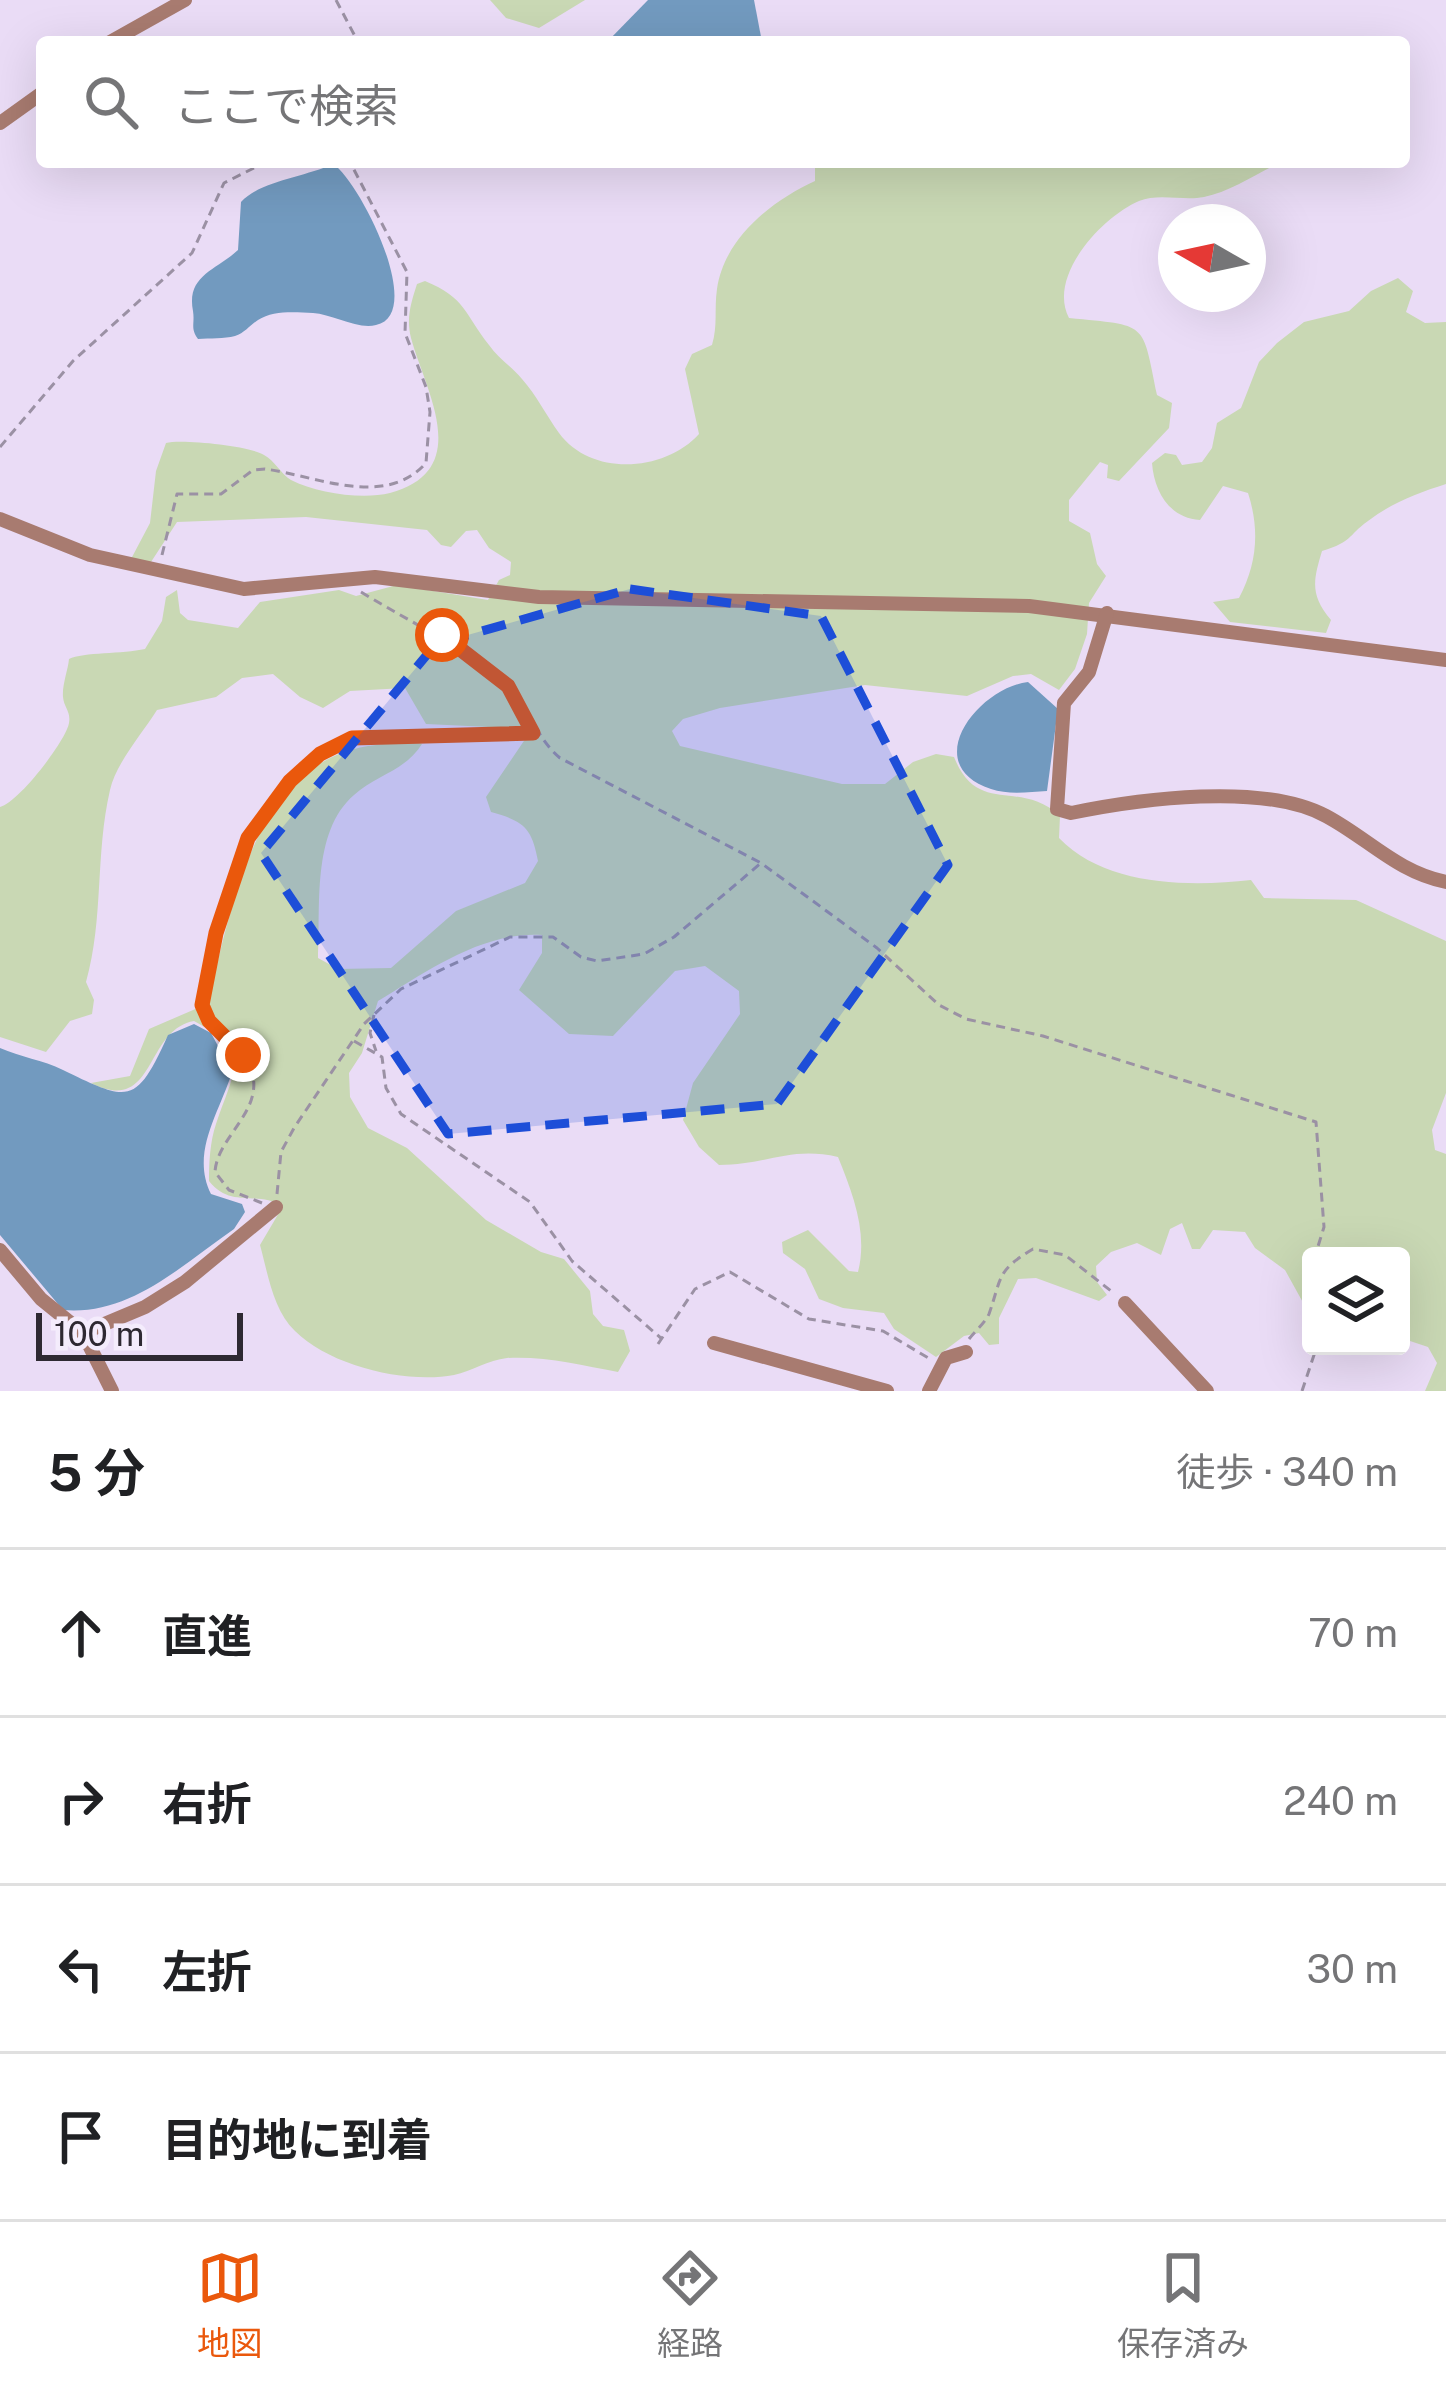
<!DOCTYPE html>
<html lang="ja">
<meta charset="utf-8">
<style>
body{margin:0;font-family:"Public Sans","Noto Sans JP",sans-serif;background:#f2f2f2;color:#202124}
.controls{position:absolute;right:36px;bottom:36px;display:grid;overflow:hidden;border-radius:12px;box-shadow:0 12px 48px #0002}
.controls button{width:108px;height:108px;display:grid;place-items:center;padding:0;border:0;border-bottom:3px solid #e0e0e0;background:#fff;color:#202124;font:60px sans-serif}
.compass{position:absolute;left:1158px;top:204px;width:108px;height:108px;border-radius:50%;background:#fff;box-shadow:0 12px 48px #0002;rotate:279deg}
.scale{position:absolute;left:36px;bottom:30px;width:207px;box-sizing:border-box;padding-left:12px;border:6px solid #2e2932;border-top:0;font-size:33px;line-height:42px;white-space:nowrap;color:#2e2932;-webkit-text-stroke:9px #f4ecfc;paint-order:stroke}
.stop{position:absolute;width:36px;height:36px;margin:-27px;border:9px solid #ea580c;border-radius:50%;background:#fff}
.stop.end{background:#ea580c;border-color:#fff;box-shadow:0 3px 12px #0008}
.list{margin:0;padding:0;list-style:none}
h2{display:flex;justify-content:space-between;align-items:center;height:156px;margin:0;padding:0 48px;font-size:51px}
h2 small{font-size:39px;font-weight:400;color:#757577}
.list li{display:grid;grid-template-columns:78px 1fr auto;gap:36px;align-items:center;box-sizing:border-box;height:168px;padding:0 48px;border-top:3px solid #e0e0e0}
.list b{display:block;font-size:45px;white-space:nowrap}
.list em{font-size:39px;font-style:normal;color:#757577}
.icon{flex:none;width:66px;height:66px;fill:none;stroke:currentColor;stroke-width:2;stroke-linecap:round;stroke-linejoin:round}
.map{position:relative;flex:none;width:1446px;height:1391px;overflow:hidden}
.search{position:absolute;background:#fff;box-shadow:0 12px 48px #0002;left:36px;right:36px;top:36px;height:132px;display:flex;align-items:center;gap:30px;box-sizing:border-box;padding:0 42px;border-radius:12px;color:#757577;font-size:45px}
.sheet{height:828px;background:#fff}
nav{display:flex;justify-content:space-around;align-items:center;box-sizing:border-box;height:168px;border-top:3px solid #e0e0e0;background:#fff;font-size:33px;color:#757577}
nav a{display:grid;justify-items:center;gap:6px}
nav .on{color:#ea580c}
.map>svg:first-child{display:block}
.green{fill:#c9d8b4}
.water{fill:#729abf}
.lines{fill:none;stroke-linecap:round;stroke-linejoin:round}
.path{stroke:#9b91a4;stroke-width:3;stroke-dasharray:9 6;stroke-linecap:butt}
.street{stroke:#a87b70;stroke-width:14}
.route{stroke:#ea580c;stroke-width:15}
.marked{fill:#1d4ed8;fill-opacity:0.2;stroke:#1d4ed8;stroke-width:9;stroke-dasharray:24 15;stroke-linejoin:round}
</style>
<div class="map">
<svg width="1446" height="1391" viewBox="0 0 1446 1391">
<rect width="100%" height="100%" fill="#eadcf6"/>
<g class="green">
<polygon points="490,0 585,0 539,28 506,18"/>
<path d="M815 162H1281C1258 173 1230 192 1204 197 1184 201 1158 193 1139 201 1102 217 1047 276 1069 318 1148 326 1142 320 1157 395L1172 403 1169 428 1119 481 1107 478 1108 465 1100 462 1069 500V521L1090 533 1097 564 1106 576 1089 603 1087 634 1075 669 1059 690 1031 674 1013 676 967 696 865 685 720 708 683 719 672 731 680 746 842 784H885L913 762 936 754 954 757C978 817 1019 778 1060 816L1059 838C1105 886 1188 887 1251 880L1264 898 1356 900 1446 941V1093L1432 1130 1435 1150 1446 1154V1391H1425L1437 1363 1428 1347 1401 1338V1256H1311V1317L1285 1270 1255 1248 1245 1232 1213 1230 1200 1249H1192L1182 1223 1170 1229 1161 1255 1137 1243 1111 1252 1096 1266 1097 1282 1107 1295 1099 1301 1036 1278 1018 1279 999 1318V1344L989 1345 979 1333 964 1336 936 1357 894 1329 884 1313 843 1308 819 1299 805 1269 783 1253 782 1242 808 1230 849 1271 858 1272C868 1233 853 1194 838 1157 790 1146 767 1165 719 1165L699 1147 683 1120 693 1083 740 1014 739 991 705 966 675 971 613 1036 569 1034 519 990 542 953V935C483 931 427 971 378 1001L362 1053 349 1073 350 1097 368 1128 407 1148 486 1220 541 1252 564 1259 590 1291 593 1314 603 1326 624 1330 630 1351 618 1372C581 1365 545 1356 507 1358 488 1360 472 1371 454 1375 406 1384 330 1366 295 1331 273 1310 268 1274 260 1245L283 1206C257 1190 231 1209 209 1181 209 1162 210 1142 216 1124 232 1074 254 1053 194 1021 144 1030 156 1116 91 1083L130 1076 149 1029 207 1004C233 907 253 758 376 745 393 743 406 739 422 744 405 771 376 775 354 795 311 832 321 909 318 958L338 969 391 968 456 911 525 883 538 861C532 828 524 821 491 812L486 797 532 729 426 724 405 688 350 691 323 708 300 697 273 674 242 678 216 697 157 710C142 734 116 763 110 790 95 855 104 918 86 982L94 1000 92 1014 70 1021 46 1052 0 1037V807C18 803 66 741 69 723 71 711 64 708 63 697 62 685 68 670 69 659 83 652 123 654 145 649L162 621 166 597 177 590 180 613 188 620 238 628 260 602 339 590 356 596 397 585 488 600 499 580 510 575 511 562 489 548 477 530 466 531 451 547 441 545 427 530 306 517 177 522 151 562 131 559 150 523 156 471 166 443C182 439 250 446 264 455 275 461 281 474 291 480 317 493 362 500 390 493 475 470 425 390 411 338 406 318 411 303 417 284L425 281C466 298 464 313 489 345 498 358 512 367 522 379 537 396 546 415 559 433 592 478 666 471 699 434L685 369 692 354 712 345C718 325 714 310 717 289 724 239 771 201 815 181Z"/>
<path d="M1398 278 1413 291 1406 312 1425 323 1446 322V484C1418 493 1393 502 1368 521 1346 537 1354 541 1322 551 1313 581 1310 595 1331 620L1326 633 1230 622 1213 602 1239 598C1257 564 1260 530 1248 493L1223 486 1200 520C1169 518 1154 491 1152 463L1165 453 1176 455 1182 465 1202 462 1212 448 1217 423 1241 408 1259 362 1277 343 1304 322 1349 311 1371 291Z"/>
</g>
<g class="water">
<polygon points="648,0 754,0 762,42 607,42"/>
<path d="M333 164C359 180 427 314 376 325 358 330 332 314 313 313 295 312 273 310 258 320 250 325 245 333 235 336 224 339 210 338 198 339 190 328 195 324 193 311 186 275 217 270 238 250L241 202C260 181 305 177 333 164Z"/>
<path d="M1028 682 1058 709 1047 791C1029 792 1008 795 991 789 918 765 978 688 1028 682Z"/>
<path d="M194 1024 211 1033 232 1072C220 1112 190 1152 211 1194L242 1204 245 1212 234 1229C182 1265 130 1316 63 1310L0 1235V1048C20 1057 43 1060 63 1070 129 1102 136 1106 168 1035Z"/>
</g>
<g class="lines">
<g class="path">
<polyline points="336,0 358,42"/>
<polyline points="0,447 73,361 192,253 224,183 258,166 311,162"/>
<path d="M162 555 177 494H221L253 470 265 469C317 476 385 509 426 463L430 412 426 387 405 333 407 272 350 162"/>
<path d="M361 592C410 622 460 645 504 683 529 705 534 736 560 758L761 863 877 948 939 1005 966 1019 1043 1036 1316 1122 1324 1227 1315 1256"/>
<polyline points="374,1015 370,1033 376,1051"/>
<polyline points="354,1041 382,1057 386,1088 401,1114 530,1202 572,1261 662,1339"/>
<polyline points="277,1194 281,1152 294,1128 364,1024 401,989 510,937 553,937 581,957 597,961 644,954 674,937 761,863"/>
<path d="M262 1203 229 1190 215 1172C217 1135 268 1110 250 1066 240 1042 213 1030 202 1005 220 913 242 786 339 742 363 731 388 736 412 736 453 736 493 732 533 732"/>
<path d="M969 1339C975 1331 985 1323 989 1314 1002 1277 996 1271 1033 1249L1065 1255 1115 1294"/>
<polyline points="658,1344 695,1289 730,1272 809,1319 883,1331 930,1359"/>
<polyline points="1302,1391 1317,1346"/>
</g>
<g class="street">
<polyline points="110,42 185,0"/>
<polyline points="0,123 42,93"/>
<polyline points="0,519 90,555 244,589 375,577 539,597 1029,606 1446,660"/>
<path d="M1107 613 1089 672 1064 703 1057 809 1071 813C1139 799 1263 782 1326 816 1369 839 1397 872 1446 882"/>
<polyline points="0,1250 41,1299 83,1333 112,1391"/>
<polyline points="1125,1303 1207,1391"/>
<polyline points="83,1333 145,1307 185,1282 276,1207"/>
<polyline points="714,1343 887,1391"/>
<polyline points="929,1391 946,1358 966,1352"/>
</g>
</g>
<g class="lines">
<polyline class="route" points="243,1055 209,1021 202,1005 216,933 248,838 290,781 320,754 352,738 533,733 508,686 442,635"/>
</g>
<path class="marked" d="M630 589 821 616 948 865 777 1104 448 1134 261 853 436 644Z"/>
</svg>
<div class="controls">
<button><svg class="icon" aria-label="layers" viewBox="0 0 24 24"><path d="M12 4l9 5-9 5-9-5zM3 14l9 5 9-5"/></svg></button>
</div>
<svg class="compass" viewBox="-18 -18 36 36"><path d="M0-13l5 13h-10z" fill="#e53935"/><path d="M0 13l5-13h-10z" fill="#757577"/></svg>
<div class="scale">100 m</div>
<div class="stop" style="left:442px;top:635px"></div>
<div class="stop end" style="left:243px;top:1055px"></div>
<div class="search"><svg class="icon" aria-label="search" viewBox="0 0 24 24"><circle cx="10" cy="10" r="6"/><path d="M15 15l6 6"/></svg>ここで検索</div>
</div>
<section class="sheet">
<h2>5 分<small>徒歩 · 340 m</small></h2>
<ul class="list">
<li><svg class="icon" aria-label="ahead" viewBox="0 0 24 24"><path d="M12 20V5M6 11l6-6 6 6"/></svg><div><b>直進</b></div><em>70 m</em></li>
<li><svg class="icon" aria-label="right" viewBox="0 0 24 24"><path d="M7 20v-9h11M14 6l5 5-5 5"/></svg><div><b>右折</b></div><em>240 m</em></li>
<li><svg class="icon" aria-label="left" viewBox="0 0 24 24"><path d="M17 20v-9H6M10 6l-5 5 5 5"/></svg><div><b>左折</b></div><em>30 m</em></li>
<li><svg class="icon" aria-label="arrive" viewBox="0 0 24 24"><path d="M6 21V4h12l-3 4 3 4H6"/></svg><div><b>目的地に到着</b></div></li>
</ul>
</section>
<nav>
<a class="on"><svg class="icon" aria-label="map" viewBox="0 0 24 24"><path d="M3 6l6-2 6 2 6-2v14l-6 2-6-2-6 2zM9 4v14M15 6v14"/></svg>地図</a>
<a><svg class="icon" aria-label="directions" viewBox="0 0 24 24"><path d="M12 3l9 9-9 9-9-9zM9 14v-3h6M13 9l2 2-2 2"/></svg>経路</a>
<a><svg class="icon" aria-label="saved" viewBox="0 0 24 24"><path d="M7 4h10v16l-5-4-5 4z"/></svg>保存済み</a>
</nav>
